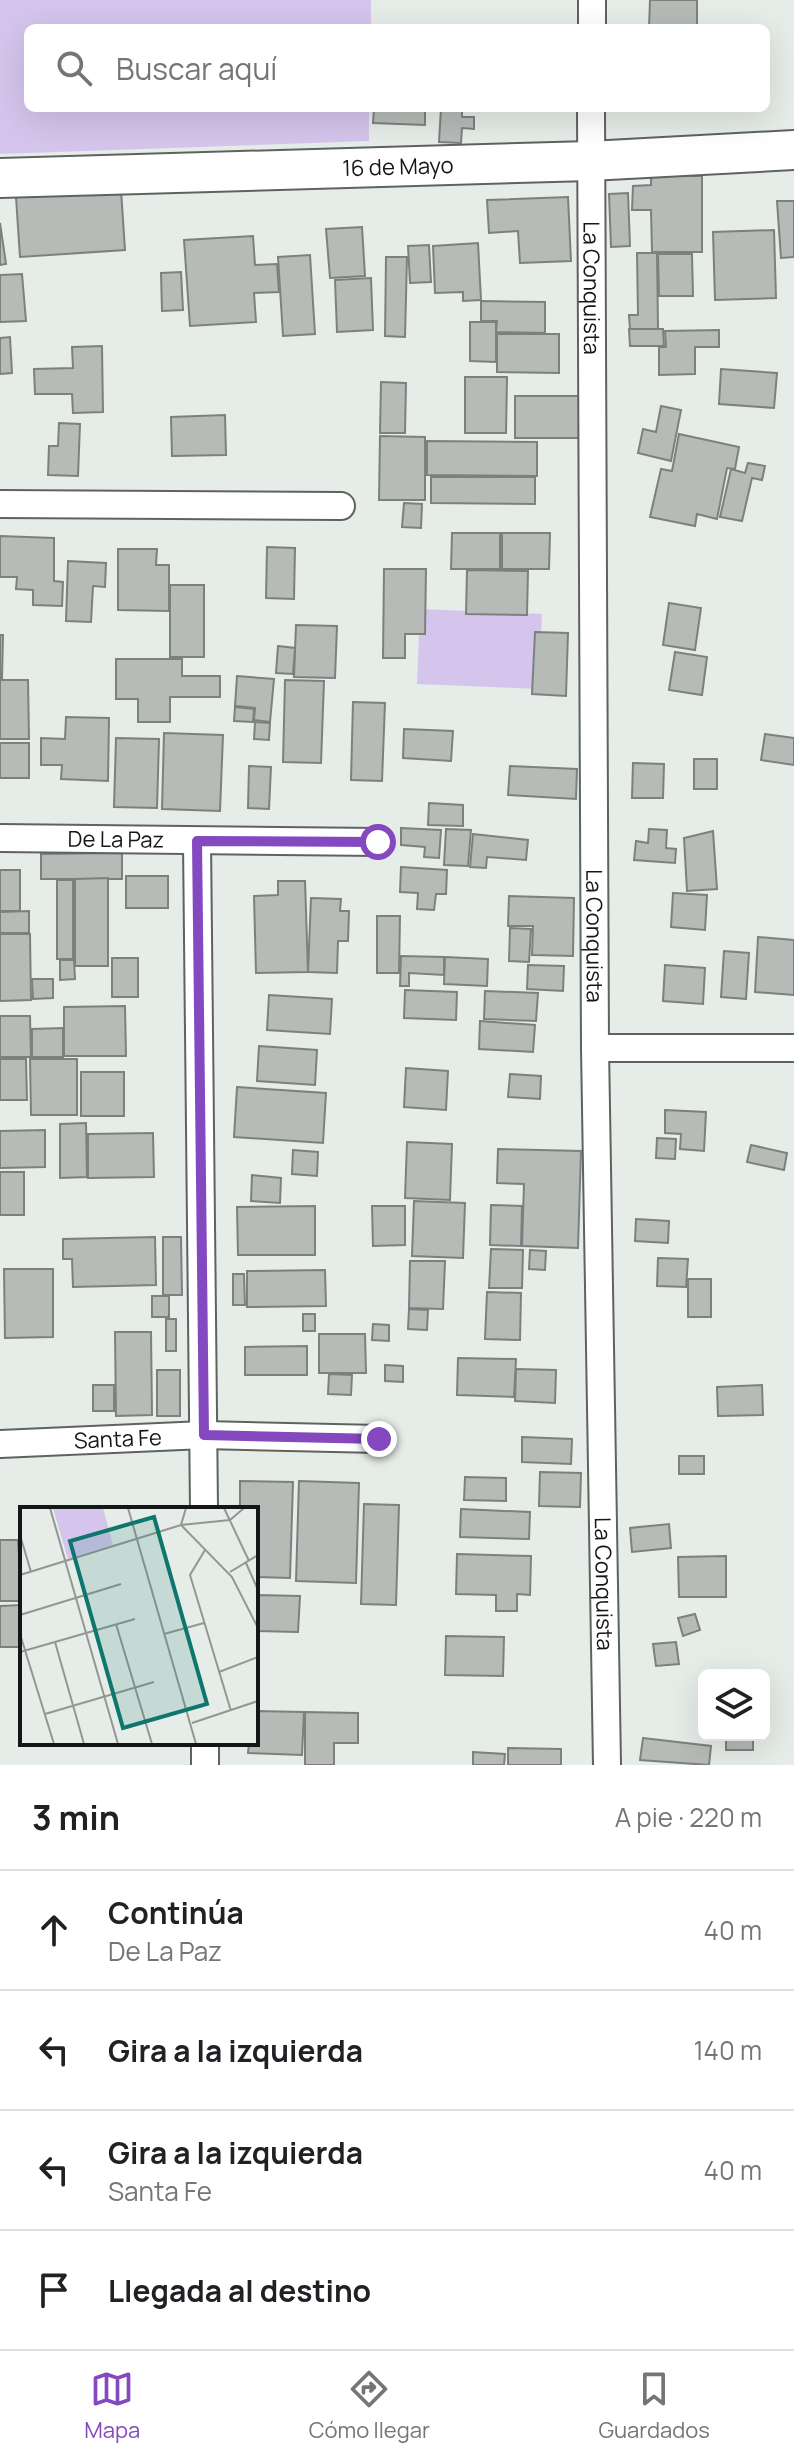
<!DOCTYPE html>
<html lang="es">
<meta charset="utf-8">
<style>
body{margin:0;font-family:Manrope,sans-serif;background:#f2f2f2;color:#202124}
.controls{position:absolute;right:24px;bottom:24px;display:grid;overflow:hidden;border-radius:12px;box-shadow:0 8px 32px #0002}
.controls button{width:72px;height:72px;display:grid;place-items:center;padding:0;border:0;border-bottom:2px solid #e0e0e0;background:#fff;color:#202124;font:40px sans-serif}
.stop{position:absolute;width:24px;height:24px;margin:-18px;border:6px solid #8448bf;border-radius:50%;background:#fff}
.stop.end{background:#8448bf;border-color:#fff;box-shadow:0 2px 8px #0008}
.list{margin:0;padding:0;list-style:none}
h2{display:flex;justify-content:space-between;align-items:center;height:104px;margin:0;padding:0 32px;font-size:34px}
h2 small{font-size:26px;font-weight:400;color:#757577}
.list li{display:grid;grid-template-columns:52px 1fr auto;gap:24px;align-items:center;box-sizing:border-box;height:120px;padding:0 32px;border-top:2px solid #e0e0e0}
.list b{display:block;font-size:30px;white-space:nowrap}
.list p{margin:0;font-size:26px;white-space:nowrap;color:#757577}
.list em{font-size:26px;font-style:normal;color:#757577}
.icon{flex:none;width:44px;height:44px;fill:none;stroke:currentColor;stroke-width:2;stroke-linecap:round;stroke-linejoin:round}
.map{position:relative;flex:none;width:794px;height:1765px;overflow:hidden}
.search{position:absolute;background:#fff;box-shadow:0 8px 32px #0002;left:24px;right:24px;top:24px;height:88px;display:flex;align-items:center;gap:20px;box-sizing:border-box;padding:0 28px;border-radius:12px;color:#757577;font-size:30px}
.sheet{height:584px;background:#fff}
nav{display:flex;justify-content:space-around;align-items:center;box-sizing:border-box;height:112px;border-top:2px solid #e0e0e0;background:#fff;font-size:22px;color:#757577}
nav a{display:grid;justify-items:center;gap:4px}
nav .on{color:#8448bf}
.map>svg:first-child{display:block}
.green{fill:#d5c5ec}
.building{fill:#b6bbb8;stroke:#7c817e;stroke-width:2}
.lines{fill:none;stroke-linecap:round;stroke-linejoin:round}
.street-casing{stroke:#5e6360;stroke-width:30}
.secondary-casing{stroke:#5e6360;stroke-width:42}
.street{stroke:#fff;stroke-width:26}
.secondary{stroke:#fff;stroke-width:38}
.route{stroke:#8448bf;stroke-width:10}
.labels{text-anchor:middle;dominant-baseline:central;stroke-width:7;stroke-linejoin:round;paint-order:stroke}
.street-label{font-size:22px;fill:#151716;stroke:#e6ece8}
.inset-road{fill:none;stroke:#929794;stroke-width:2}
.view{fill:#0f766e;fill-opacity:0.15;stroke:#0f766e;stroke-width:4}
.inset-edge{fill:none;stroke:#151716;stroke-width:4}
</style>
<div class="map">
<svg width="794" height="1765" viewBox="0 0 794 1765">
<rect width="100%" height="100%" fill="#e6ece8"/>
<g class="green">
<polygon points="0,0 371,0 371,28 28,28 28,108 369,108 369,141 0,154"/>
<polygon points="420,609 542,614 539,689 417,684"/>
</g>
<g class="building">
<polygon points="650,0 697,0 697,28 649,28"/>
<polygon points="374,108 425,108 425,125 373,123"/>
<polygon points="441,108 462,108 462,117 474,117 474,129 462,128 461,143 439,142"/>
<polygon points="651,176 702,176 702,252 652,252 651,210 632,210 633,186 651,185"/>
<polygon points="121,190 125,250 20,257 16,197"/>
<polygon points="628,193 630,246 611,247 609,194"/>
<polygon points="568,197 571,261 520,263 518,231 489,233 487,200"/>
<polygon points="777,201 794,201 794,257 781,258"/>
<polygon points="0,223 6,264 0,265"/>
<polygon points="362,227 365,276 330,278 326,229"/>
<polygon points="774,230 776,298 715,300 713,232"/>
<polygon points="253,236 255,265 277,264 279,292 254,293 256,322 190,326 184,240"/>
<polygon points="478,243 481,300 463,301 463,292 435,293 433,246"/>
<polygon points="429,245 431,282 410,283 408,246"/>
<polygon points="637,253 657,253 658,329 630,329 629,315 638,315"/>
<polygon points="658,254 692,254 693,296 659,296"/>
<polygon points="310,255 315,334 283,336 278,257"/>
<polygon points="386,257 407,257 405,337 385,336"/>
<polygon points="181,272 183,310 162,311 161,273"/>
<polygon points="22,274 26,321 0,322 0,275"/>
<polygon points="371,278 373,330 337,332 335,280"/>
<polygon points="481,301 545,302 545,333 496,332 497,321 481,321"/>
<polygon points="470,322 496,322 496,362 470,361"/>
<polygon points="629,329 663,329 664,346 630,346"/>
<polygon points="719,330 719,347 695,347 695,374 659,375 659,347 666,347 665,331"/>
<polygon points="497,334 559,334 559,373 497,372"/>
<polygon points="10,337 12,373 0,374 0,338"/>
<polygon points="102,346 103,412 73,413 72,394 35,394 34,369 73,368 72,347"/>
<polygon points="721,369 777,373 774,408 719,404"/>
<polygon points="465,377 507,377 506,433 465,433"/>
<polygon points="381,382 406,383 405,433 380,433"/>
<rect x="515" y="396" width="64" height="42"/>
<polygon points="661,406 681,410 671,461 638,453 643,429 656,432"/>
<polygon points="225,415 226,455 172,456 171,417"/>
<polygon points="59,423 80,424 78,476 48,475 49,446 58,446"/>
<polygon points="679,434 739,447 735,469 727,468 717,519 697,514 695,526 650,517 661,469 672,471"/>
<polygon points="380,436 425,437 425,500 379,500"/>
<polygon points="427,441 537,442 537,476 427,475"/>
<polygon points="748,463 765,466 762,480 752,478 742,521 720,517 731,469 745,473"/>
<polygon points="431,477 535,477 535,504 431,503"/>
<polygon points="404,503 422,504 421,528 402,527"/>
<polygon points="452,533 500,533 500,569 451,569"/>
<polygon points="502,533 550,533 549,569 502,569"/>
<polygon points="0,536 54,538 54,581 63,582 62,606 33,605 33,590 16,589 17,577 0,577"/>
<polygon points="267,547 295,548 294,599 266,598"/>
<polygon points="118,549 157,549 156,565 169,565 169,611 118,610"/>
<polygon points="68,561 106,563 105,587 93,586 91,622 66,621"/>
<polygon points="384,569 426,569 425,634 405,634 405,658 383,658"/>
<polygon points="467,570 528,571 527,615 466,614"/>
<rect x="170" y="585" width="34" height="72"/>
<polygon points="669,603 701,608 695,650 663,645"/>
<polygon points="296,625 337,626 335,678 294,677"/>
<polygon points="535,632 568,633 566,696 532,694"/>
<polygon points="0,635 3,635 2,678 0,678"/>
<polygon points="278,646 295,648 293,674 276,673"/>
<polygon points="675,652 707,657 702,695 669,690"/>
<polygon points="116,659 182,659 182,676 220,676 220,697 170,697 170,722 138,722 138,699 116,699"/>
<polygon points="237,676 274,679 270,722 254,720 255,708 235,706"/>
<polygon points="0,680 28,680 29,739 0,739"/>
<polygon points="285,680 324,681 321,763 283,762"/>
<polygon points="353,702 385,703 382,781 351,780"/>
<polygon points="235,707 254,709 253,722 234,721"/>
<polygon points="66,717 109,718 108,781 61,779 62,765 41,765 41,738 65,739"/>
<polygon points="255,722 270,723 269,740 254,739"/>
<polygon points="404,729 453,731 451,761 403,758"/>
<polygon points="164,733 223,735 220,811 162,809"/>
<polygon points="765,734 794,738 794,765 761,760"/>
<polygon points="116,738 159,739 157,808 114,807"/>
<rect x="0" y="743" width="29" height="35"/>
<rect x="694" y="759" width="23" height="30"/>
<polygon points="633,763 664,764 663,798 632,798"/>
<polygon points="249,766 271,767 269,809 248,808"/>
<polygon points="510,766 577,769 576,799 508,795"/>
<polygon points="429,803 463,805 463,826 428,825"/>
<polygon points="401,828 441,830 439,858 424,857 425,847 401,845"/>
<polygon points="446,829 471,830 468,866 444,865"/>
<polygon points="649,829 667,830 666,848 676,849 675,863 634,860 636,841 648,843"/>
<polygon points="713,831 717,889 687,891 684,838"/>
<polygon points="473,834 528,840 526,860 487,857 486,868 470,867"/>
<polygon points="122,853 122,879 41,879 41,854"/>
<polygon points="401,867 447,870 446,894 436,894 434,910 417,909 418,893 400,892"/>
<rect x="0" y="870" width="20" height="41"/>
<rect x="126" y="876" width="42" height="32"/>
<polygon points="108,878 108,966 75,966 75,879"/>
<rect x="57" y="880" width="16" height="79"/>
<polygon points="278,881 305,881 308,972 256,973 254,896 278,895"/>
<polygon points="673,893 707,895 705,930 671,927"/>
<polygon points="509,896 574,898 573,956 532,955 533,926 508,926"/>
<polygon points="311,898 341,899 340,911 349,911 348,941 338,941 337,973 308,972"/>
<polygon points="29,911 29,933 0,933 0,912"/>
<polygon points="377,916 400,916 399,973 377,973"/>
<polygon points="510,928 531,929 529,962 509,961"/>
<polygon points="0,934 30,934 31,1000 0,1001"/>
<polygon points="758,937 794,940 794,995 755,992"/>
<polygon points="724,951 749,953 746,999 721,997"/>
<polygon points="401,956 444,957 444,975 409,973 409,986 400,986"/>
<polygon points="445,957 488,959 487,986 444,984"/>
<rect x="112" y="958" width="26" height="39"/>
<polygon points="60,960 74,960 75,979 60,980"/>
<polygon points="528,965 564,966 563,991 527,989"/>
<polygon points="665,965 705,968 703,1004 663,1001"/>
<polygon points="32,979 53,979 53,998 33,999"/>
<polygon points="405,990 457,992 456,1020 404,1018"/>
<polygon points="485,991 538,993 536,1021 484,1019"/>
<polygon points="269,995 332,999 330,1034 267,1030"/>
<polygon points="125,1006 126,1056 64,1056 64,1007"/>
<polygon points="0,1016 30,1016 31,1057 0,1057"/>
<polygon points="480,1021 535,1025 533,1052 479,1049"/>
<polygon points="63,1028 63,1057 32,1057 32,1029"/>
<polygon points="259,1046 317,1050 315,1085 257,1081"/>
<polygon points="0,1059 26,1059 27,1100 0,1100"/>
<polygon points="30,1059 77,1059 77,1115 31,1115"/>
<polygon points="406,1068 448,1071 446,1110 404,1107"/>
<rect x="81" y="1072" width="43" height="44"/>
<polygon points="510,1074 541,1076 540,1099 508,1097"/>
<polygon points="237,1087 326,1093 323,1143 234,1137"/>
<polygon points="665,1110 706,1112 704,1151 680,1149 681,1134 665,1133"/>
<polygon points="86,1123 87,1177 60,1178 60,1124"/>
<polygon points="45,1130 45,1167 0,1168 0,1131"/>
<polygon points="153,1133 154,1177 88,1178 88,1134"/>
<polygon points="657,1138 676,1139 675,1159 656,1158"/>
<polygon points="407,1142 452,1144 450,1200 405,1198"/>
<polygon points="751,1145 787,1153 784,1170 747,1162"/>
<polygon points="498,1149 581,1151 578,1248 522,1246 524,1184 497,1183"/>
<polygon points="293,1150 318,1152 317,1176 292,1174"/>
<rect x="0" y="1172" width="24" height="43"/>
<polygon points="252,1175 281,1178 280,1203 251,1201"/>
<polygon points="414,1201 465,1203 463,1258 412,1256"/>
<polygon points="491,1205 522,1206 521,1246 490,1245"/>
<polygon points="315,1206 315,1255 238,1255 237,1207"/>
<polygon points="372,1206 405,1206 405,1245 373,1246"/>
<polygon points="636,1219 669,1221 668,1243 635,1241"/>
<polygon points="155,1237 156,1285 73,1287 72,1259 63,1259 63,1239"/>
<polygon points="163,1237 181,1237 182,1295 163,1295"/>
<polygon points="491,1249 523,1250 522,1288 489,1288"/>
<polygon points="530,1250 546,1251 545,1270 529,1269"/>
<polygon points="658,1258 688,1259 686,1287 657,1286"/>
<polygon points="410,1261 445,1261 443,1309 409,1308"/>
<polygon points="4,1269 53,1269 53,1337 5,1338"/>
<polygon points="325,1270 326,1306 247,1307 247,1271"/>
<polygon points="233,1274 244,1274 245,1305 233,1305"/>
<rect x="688" y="1279" width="23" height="38"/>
<polygon points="487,1292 521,1293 520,1340 485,1339"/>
<rect x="152" y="1296" width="17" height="21"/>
<polygon points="409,1309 428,1310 427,1330 408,1329"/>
<rect x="303" y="1314" width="12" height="17"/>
<rect x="166" y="1319" width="10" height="32"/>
<polygon points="373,1324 389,1325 389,1341 372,1340"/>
<polygon points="115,1332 151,1332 152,1415 116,1416"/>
<polygon points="319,1334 365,1334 366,1373 319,1373"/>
<polygon points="307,1346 307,1375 245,1375 245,1347"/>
<polygon points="458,1358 516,1359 514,1397 457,1395"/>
<polygon points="385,1365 403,1366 403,1382 385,1381"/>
<polygon points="516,1369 556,1370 555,1403 515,1401"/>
<rect x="157" y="1370" width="23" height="46"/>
<polygon points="329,1374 352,1375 351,1395 328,1394"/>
<rect x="93" y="1385" width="21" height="26"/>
<polygon points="762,1385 763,1415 718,1416 717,1387"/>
<polygon points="522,1437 572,1439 571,1464 522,1462"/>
<rect x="679" y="1456" width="25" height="18"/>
<polygon points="540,1472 581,1473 580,1507 539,1506"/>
<polygon points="465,1477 506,1478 506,1501 464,1500"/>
<polygon points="240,1481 293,1482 290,1578 256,1577 256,1509 240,1509"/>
<polygon points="299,1481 359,1483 356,1583 296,1581"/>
<polygon points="364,1504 399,1505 396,1605 361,1604"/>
<polygon points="461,1509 530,1512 529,1539 460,1537"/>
<polygon points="669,1524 671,1548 632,1552 630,1528"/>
<polygon points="0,1540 18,1540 22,1601 0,1601"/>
<polygon points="457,1554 531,1556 530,1595 517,1594 517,1611 496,1611 496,1595 456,1594"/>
<polygon points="726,1556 726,1597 679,1597 678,1557"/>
<polygon points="257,1595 300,1596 298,1632 256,1631"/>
<polygon points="22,1605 22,1647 0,1647 0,1606"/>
<polygon points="695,1614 700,1630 683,1636 678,1618"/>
<polygon points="446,1636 504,1637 503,1676 445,1675"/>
<polygon points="676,1642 679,1664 656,1666 653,1644"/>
<polygon points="256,1711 304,1712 302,1755 248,1753 249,1743 256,1743"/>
<polygon points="305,1712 358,1713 358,1743 334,1743 334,1765 305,1765"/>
<rect x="726" y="1735" width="27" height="15"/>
<polygon points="643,1738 711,1746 709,1765 640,1760"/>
<polygon points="508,1748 561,1749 561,1765 508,1765"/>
<polygon points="473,1752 505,1754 504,1765 473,1765"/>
</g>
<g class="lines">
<g class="street-casing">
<g id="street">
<polyline points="592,28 592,0"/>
<path id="s1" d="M591 108 595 1048 607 1765"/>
<polyline points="0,504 341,506"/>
<path id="s2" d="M0 838 378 842"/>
<polyline points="197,841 204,1509"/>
<polyline points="595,1048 794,1048"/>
<path id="s3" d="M0 1444 204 1435 379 1439"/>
<polyline points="205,1743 205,1765"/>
</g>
</g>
<g class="secondary-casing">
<g id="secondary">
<path id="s4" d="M0 178 590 161 794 150"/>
</g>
</g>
<use href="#street" class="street"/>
<use href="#secondary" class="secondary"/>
</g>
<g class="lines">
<polyline class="route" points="378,842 197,841 204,1435 379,1439"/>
</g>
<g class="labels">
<g class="street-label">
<text stroke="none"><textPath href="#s4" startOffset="398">16 de Mayo</textPath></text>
<text stroke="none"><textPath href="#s1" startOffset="180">La Conquista</textPath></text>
<text stroke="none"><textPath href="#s2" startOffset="116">De La Paz</textPath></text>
<text stroke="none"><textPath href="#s1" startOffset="828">La Conquista</textPath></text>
<text stroke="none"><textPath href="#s3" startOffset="118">Santa Fe</textPath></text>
<text stroke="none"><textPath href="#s1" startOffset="1476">La Conquista</textPath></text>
</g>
</g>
<g transform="translate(20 1507)">
<rect width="238" height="238" fill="#e6ece8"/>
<path d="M33 1H83L93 38 48 52Z" fill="#d5c5ec"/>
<path class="inset-road" d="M30 1 98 237M108 1 176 237M166 1 161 18 212 70 238 121M204 1 229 54M0 28 11 65M185 43 170 68 211 204M226 56 238 83M210 65 238 48M0 68 161 18 210 13 224 1M0 108 101 77M96 117 132 237M0 127 34 237M144 127 184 116M35 135 64 237M0 145 115 112M199 165 238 150M25 207 134 175M172 216 238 194"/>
<path class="view" d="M134 10 187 197 103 221 50 34Z"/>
<rect width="238" height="238" class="inset-edge"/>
</g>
</svg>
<div class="controls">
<button><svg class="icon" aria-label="layers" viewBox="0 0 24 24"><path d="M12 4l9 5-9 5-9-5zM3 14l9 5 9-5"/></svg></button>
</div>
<div class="stop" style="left:378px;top:842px"></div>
<div class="stop end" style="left:379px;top:1439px"></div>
<div class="search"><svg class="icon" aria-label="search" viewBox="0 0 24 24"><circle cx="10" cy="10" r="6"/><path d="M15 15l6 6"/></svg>Buscar aquí</div>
</div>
<section class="sheet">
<h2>3 min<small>A pie · 220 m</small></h2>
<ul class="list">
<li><svg class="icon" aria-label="ahead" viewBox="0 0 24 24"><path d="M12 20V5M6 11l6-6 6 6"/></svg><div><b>Continúa</b><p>De La Paz</p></div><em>40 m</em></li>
<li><svg class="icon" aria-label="left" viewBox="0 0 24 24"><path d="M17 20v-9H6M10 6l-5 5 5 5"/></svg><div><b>Gira a la izquierda</b></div><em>140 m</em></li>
<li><svg class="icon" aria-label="left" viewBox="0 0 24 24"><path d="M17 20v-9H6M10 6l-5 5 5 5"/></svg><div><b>Gira a la izquierda</b><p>Santa Fe</p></div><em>40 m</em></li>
<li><svg class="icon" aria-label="arrive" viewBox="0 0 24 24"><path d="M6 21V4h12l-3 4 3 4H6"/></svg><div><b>Llegada al destino</b></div></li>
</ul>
</section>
<nav>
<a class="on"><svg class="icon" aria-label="map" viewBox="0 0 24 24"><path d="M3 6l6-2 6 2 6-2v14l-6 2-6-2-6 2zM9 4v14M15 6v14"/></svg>Mapa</a>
<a><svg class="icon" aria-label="directions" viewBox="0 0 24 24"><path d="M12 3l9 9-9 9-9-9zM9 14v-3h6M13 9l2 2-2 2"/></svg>Cómo llegar</a>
<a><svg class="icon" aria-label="saved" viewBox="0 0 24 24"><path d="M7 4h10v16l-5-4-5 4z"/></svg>Guardados</a>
</nav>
